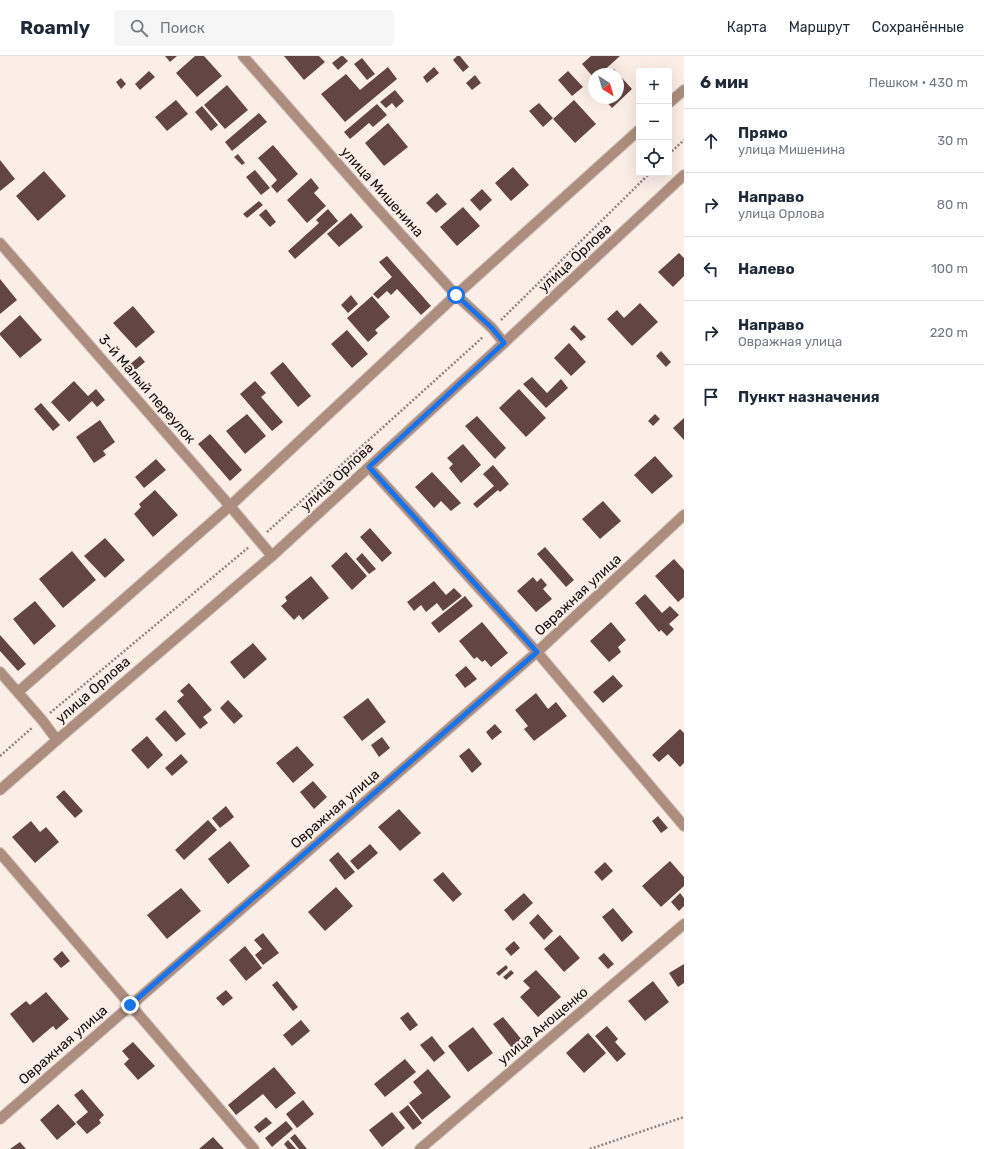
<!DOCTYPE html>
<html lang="ru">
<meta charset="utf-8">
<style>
body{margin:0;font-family:Rubik,sans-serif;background:#f6f6f7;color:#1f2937}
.controls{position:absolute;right:12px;top:12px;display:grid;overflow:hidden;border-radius:4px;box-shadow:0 4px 16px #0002}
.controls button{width:36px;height:36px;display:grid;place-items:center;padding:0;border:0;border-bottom:1px solid #e0e1e3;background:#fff;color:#1f2937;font:20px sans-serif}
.compass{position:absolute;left:588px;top:12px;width:36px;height:36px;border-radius:50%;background:#fff;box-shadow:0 4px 16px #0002;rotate:143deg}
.stop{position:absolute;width:12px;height:12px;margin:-9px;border:3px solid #1a73e8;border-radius:50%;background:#fff}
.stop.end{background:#1a73e8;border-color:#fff;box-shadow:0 1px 4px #0008}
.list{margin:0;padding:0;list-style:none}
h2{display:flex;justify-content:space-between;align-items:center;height:52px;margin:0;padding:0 16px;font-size:17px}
h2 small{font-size:13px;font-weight:400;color:#747a83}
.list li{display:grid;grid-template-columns:26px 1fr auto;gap:12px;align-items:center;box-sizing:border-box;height:64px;padding:0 16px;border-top:1px solid #e0e1e3}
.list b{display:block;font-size:15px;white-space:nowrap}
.list p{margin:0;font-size:13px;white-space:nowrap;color:#747a83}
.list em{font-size:13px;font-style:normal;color:#747a83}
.icon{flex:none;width:22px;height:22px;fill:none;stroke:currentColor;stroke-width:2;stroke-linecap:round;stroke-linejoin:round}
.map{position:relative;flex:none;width:684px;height:1093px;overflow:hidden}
header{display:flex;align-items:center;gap:24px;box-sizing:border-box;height:56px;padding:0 20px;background:#fff;border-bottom:1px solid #e0e1e3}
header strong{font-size:19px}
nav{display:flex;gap:22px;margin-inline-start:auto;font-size:14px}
.search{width:280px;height:36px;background:#f6f6f7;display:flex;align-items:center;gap:10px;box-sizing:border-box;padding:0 14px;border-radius:4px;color:#747a83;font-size:15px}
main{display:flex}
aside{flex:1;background:#fff}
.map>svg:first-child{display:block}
.building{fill:#634543}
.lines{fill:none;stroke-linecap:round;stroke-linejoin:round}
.street-casing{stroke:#d6cac4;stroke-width:12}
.path{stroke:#8d8480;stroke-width:2.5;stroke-dasharray:2 2;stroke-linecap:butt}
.street{stroke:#ad8d7d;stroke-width:10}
.route{stroke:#1a73e8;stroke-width:5}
.labels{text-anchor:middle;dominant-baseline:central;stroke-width:4;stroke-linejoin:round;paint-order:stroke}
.street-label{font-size:14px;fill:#140f0d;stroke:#fbeee7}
</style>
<header>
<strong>Roamly</strong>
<div class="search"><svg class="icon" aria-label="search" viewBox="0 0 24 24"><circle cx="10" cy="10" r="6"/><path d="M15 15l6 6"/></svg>Поиск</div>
<nav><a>Карта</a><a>Маршрут</a><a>Сохранённые</a></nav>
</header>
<main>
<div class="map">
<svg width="684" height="1093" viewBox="0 0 684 1093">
<rect width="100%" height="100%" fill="#fbeee7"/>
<g class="building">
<polygon points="165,0 177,0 170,6"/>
<polygon points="195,0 204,0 222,20 197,41 176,17"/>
<polygon points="284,0 319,0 325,6 304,24"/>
<polygon points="341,0 343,0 348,5 338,14 332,7"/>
<polygon points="457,0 460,0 469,11 463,16 453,4"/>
<polygon points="591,0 620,0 600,18 594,18 594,22 582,8"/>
<polygon points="362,2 375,18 367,24 354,8"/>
<polygon points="388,11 397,23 345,66 321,38 346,18 360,34"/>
<polygon points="434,11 439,17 427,27 423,21"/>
<polygon points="614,13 632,33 612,52 603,42 618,42 618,18 609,18"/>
<polygon points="149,15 155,21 140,34 135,28"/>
<polygon points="568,15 583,31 572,40 558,24"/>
<polygon points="475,19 481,27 472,34 466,27"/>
<polygon points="121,22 126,28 121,33 116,26"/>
<polygon points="227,29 248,54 225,73 204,49"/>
<polygon points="395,34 404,45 396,52 392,47 386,52 380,46"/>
<polygon points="176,44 188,58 167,75 155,61"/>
<polygon points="574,44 596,68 575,87 553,63"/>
<polygon points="539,47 553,62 543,71 529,55"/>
<polygon points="377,48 387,59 373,71 369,67 350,83 344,76"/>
<polygon points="202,50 218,69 211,75 195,56"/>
<polygon points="259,57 267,66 232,95 225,86"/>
<polygon points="388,67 408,91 384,110 365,87"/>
<polygon points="273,89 298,118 277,137 271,130 277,124 258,102"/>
<polygon points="238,98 245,107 242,109 234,101"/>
<polygon points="0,104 15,123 0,135"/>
<polygon points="513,111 529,129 511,145 495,127"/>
<polygon points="255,114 270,132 261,139 246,121"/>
<polygon points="44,115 66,140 38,165 16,140"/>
<polygon points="311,122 319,132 314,137 326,150 307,167 287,144"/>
<polygon points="482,133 492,144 480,155 470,144"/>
<polygon points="437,137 447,148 436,157 426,147"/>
<polygon points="259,145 263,149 247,162 243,158"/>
<polygon points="463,151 480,170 457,190 440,171"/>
<polygon points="266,153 276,166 270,171 259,159"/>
<polygon points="328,153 338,165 295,203 288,195 319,167 316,164"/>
<polygon points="351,157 363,171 339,191 327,178"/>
<polygon points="679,197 684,202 684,220 673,231 658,216"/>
<polygon points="387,200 431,250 421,259 397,233 391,239 387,235 378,243 373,238 392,221 379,206"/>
<polygon points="0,223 17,244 0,258"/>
<polygon points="351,239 358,248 348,257 341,249"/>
<polygon points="372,240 390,261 375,274 378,277 368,286 347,262"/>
<polygon points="640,247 658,266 632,290 607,263 617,254 624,262"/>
<polygon points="133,250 155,276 136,292 113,267"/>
<polygon points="20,259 42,284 20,302 0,279 0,277"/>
<polygon points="574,269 586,281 581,285 570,273"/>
<polygon points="347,274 368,298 352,312 331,288"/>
<polygon points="569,287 586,306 571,320 554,302"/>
<polygon points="661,295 671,306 666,311 656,300"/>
<polygon points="140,300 145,306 134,315 129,309"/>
<polygon points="283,306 311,340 298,351 270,317"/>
<polygon points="532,321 547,337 561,323 568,332 546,352 523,328"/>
<polygon points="74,325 88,340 96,333 105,344 97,351 92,345 69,366 51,346"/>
<polygon points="255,325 266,337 261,341 283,366 272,375 240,338"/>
<polygon points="519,333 546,362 526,381 499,352"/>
<polygon points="41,347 60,369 53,375 34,353"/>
<polygon points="247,358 266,380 245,398 226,375"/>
<polygon points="655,358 660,363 653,370 648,365"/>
<polygon points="477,360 506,392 495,403 465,370"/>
<polygon points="684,362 684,384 673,372"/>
<polygon points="100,364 115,386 103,395 106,399 94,407 76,381"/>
<polygon points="210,378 242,414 230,425 198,388"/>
<polygon points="463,388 481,409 461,427 449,412 453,408 447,402"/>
<polygon points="655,400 673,420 652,438 634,419"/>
<polygon points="156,403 166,414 144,432 135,421"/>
<polygon points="493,409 509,428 500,436 498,434 477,452 473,448 494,430 483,418"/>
<polygon points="432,416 461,447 451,455 441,445 434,452 415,431"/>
<polygon points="155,434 178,459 153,481 134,458 141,451 139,448"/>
<polygon points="603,445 621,465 600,483 582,463"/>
<polygon points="370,472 392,497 382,506 360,481"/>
<polygon points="105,482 125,504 105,522 84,500"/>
<polygon points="545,491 574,524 566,531 537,498"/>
<polygon points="72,495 96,524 63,552 39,523"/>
<polygon points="346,496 367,520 352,534 331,510"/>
<polygon points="362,497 376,513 369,518 356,503"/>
<polygon points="674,503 684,514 684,541 678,546 655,520"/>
<polygon points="311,520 329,542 303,564 299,559 294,564 281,550 287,545 285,541"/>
<polygon points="533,521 537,526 541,522 547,529 543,533 552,543 536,556 517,535"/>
<polygon points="434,525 446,539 454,532 462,540 443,555 437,547 426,556 421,549 414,555 407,546"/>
<polygon points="645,538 662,557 670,550 679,559 669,568 674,573 667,580 661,574 659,576 635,547"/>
<polygon points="465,540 473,550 439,577 431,567"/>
<polygon points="35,545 56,570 34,589 13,563"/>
<polygon points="482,566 508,597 491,611 485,604 482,606 477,601 474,603 459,585"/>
<polygon points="611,566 626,584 618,591 621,596 609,606 590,585"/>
<polygon points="0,579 26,608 18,615 0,595"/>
<polygon points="253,587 267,603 244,623 230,606"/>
<polygon points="466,610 477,623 465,632 455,619"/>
<polygon points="613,619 623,630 603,647 593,636"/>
<polygon points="189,627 212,654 203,661 208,667 200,673 177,645 184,639 180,635"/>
<polygon points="536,637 548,653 556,646 567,660 534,685 524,673 528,670 515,654"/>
<polygon points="368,642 386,666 362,685 343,661"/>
<polygon points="228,644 243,660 234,668 220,652"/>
<polygon points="165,654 186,678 176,686 155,663"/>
<polygon points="495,668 502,676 492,684 486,676"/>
<polygon points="680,673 684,677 684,707 680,711 668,698 659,706 652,699"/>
<polygon points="147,680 163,699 148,713 131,694"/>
<polygon points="382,681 390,692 379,701 371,689"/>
<polygon points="297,690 314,709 293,727 276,707"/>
<polygon points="469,692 482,708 472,717 459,700"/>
<polygon points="181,698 188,706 172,720 165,712"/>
<polygon points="313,725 327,741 314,753 300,736"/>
<polygon points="64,734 83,755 75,762 56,741"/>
<polygon points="226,750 234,761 220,772 212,762"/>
<polygon points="399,753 421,777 400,795 378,771"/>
<polygon points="658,760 668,772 661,777 652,765"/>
<polygon points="208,764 217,774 184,804 175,794"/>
<polygon points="31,765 40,776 46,771 59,786 35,807 12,781"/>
<polygon points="230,785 250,810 228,828 208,803"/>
<polygon points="370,788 378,797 358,814 350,805"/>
<polygon points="338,796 355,816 345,824 329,804"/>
<polygon points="670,805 684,821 684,830 661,851 642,830"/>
<polygon points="605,806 613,815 602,825 594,816"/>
<polygon points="443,816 462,838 453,846 433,824"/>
<polygon points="336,831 353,850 325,875 308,856"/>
<polygon points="181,832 201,855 167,883 147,859"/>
<polygon points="524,837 533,847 513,865 504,854"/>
<polygon points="680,837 684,842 684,850 679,855 671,846"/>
<polygon points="613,852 633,876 622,886 602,861"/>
<polygon points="538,858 553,875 544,884 529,867"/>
<polygon points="263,877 279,897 263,909 255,899 262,893 254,884"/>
<polygon points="560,879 580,902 564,916 544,893"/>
<polygon points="514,885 520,892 511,900 505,893"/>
<polygon points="245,890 262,912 246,925 229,904"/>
<polygon points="62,895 70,905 61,912 53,903"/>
<polygon points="604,897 614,908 608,913 598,902"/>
<polygon points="684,908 684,927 678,931 669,917"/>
<polygon points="506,909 508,912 499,920 496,917"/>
<polygon points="511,914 514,917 506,924 503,921"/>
<polygon points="536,914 561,941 538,961 520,941 530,932 523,925"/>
<polygon points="277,925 298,951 293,955 272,929"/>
<polygon points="653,925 669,946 645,965 628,945"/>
<polygon points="226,934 233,942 223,950 216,942"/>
<polygon points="46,936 69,963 56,974 53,970 33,987 10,958 26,945 30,949"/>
<polygon points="408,956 418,969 410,975 400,962"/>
<polygon points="503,961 522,984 512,992 493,968"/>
<polygon points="301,964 310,975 292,990 283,979"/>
<polygon points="607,970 618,983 615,986 626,998 617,1006 595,980"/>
<polygon points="473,971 493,997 468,1016 448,990"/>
<polygon points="588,977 606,997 584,1017 566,997"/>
<polygon points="432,980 445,997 434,1006 420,989"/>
<polygon points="133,986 155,1010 138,1024 124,1008 129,1003 122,995"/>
<polygon points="405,1003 416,1016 385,1041 374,1028"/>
<polygon points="274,1011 296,1037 276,1053 263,1038 236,1059 228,1049"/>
<polygon points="428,1013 451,1041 422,1064 409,1047 422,1037 413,1026"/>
<polygon points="82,1033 104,1059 99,1064 101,1067 87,1078 76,1066 88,1056 74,1039"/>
<polygon points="303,1044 314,1058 297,1072 286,1058"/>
<polygon points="58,1048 76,1068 57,1084 40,1064"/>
<polygon points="408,1049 422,1067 413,1074 399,1056"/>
<polygon points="392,1056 405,1072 382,1091 369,1074"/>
<polygon points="266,1061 272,1067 259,1077 254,1071"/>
<polygon points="286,1065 293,1073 272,1091 265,1082"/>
<polygon points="295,1078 307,1093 299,1093 290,1082"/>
<polygon points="213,1081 224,1093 199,1093"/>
<polygon points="288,1084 296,1093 288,1093 284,1088"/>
<polygon points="20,1086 26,1093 10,1093"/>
</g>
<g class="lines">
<g class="street-casing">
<g id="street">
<polyline points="243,0 375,150 456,239 492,272 504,287"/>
<polyline points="669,47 684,34"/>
<polyline points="0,187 230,450 272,500"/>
<polyline points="369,411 537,596 684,770"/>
<polyline points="0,616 42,664 57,684"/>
<polyline points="18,636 230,450 456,239 639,74"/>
<polyline points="0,734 57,684 272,500 504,287 684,119"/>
<polyline points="0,797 254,1093"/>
<polyline points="0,1063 537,596 684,459"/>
<polyline points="420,1093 684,868"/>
</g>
</g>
<g class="path">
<polyline points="669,98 684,84"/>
<polyline points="501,264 650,117"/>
<polyline points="267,476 483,281"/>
<polyline points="50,657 249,491"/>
<polyline points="0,700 33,671"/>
<polyline points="590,1093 684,1061"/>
</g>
<use href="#street" class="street"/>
</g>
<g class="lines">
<polyline class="route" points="130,949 537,596 369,411 504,287 492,272 456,239"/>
</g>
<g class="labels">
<g class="street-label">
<text transform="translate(382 136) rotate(48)">улица Мишенина</text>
<text transform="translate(575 202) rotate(-43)">улица Орлова</text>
<text transform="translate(147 333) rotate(49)">3-й Малый переулок</text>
<text transform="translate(337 421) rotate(-43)">улица Орлова</text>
<text transform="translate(578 539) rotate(-43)">Овражная улица</text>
<text transform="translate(93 634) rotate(-41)">улица Орлова</text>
<text transform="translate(335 753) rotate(-41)">Овражная улица</text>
<text transform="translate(543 970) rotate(-40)">улица Анощенко</text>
<text transform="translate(63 989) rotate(-41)">Овражная улица</text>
</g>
</g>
</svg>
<div class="controls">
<button>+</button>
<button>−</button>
<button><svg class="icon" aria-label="locate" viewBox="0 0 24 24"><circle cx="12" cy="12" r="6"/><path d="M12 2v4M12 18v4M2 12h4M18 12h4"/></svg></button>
</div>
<svg class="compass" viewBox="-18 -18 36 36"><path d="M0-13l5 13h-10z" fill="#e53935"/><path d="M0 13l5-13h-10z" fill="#747a83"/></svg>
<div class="stop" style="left:456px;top:239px"></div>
<div class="stop end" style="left:130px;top:949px"></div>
</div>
<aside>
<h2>6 мин<small>Пешком · 430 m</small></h2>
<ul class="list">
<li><svg class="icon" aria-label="ahead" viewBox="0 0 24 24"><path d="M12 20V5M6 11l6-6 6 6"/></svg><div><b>Прямо</b><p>улица Мишенина</p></div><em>30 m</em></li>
<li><svg class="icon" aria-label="right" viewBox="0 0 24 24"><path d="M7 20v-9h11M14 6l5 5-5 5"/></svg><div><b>Направо</b><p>улица Орлова</p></div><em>80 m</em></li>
<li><svg class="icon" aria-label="left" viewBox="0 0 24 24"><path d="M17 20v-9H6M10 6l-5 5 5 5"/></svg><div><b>Налево</b></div><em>100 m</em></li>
<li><svg class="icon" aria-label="right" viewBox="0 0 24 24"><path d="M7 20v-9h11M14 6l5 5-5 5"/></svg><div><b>Направо</b><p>Овражная улица</p></div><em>220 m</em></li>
<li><svg class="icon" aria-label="arrive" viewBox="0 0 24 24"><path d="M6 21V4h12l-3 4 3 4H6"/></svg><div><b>Пункт назначения</b></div></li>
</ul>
</aside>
</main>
